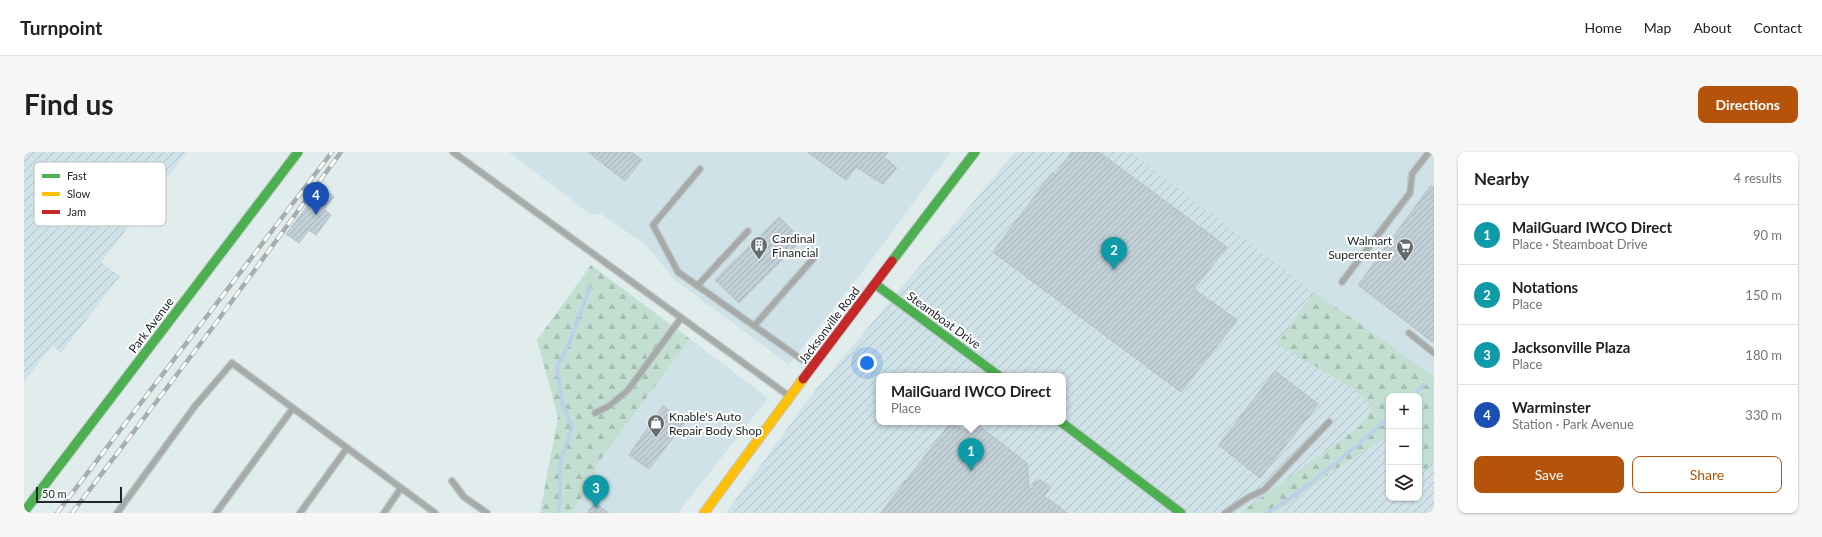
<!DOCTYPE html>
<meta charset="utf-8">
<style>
body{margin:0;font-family:Lato,sans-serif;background:#f6f6f6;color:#202124}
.controls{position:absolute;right:12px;bottom:12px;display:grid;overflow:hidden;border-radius:8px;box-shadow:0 1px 3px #0004}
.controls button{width:36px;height:36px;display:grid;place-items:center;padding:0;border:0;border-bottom:1px solid #e0e0e0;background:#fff;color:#202124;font:20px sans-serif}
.scale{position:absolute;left:12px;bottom:10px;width:86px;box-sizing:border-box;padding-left:4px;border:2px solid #202729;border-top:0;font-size:11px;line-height:14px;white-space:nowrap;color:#202729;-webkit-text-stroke:3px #fff;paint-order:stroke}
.you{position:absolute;left:843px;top:211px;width:14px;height:14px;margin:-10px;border:3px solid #fff;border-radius:50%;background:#1a73e8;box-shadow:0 0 0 6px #1a73e833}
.badge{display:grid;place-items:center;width:26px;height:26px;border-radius:50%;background:#b45309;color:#fff;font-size:13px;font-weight:700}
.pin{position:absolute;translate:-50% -33px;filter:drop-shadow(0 1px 2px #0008)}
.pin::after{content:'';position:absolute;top:21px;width:14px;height:12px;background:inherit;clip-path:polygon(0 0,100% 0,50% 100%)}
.popup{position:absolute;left:852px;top:221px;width:190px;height:52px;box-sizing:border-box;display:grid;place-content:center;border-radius:8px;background:#fff;filter:drop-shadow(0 1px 3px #0005);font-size:13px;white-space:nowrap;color:#757577}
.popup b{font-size:15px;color:#202124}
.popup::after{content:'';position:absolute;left:50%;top:100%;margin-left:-8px;border:8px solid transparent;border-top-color:#fff}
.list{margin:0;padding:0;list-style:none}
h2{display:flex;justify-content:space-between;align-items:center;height:52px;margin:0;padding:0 16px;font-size:17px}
h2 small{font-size:13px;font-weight:400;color:#757577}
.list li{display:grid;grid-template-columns:26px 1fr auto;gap:12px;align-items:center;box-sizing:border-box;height:60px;padding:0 16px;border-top:1px solid #e0e0e0}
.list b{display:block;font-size:15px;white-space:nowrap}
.list p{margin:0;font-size:13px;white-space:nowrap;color:#757577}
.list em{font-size:13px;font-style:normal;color:#757577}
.actions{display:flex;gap:8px;padding:12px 16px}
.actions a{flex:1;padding:9px 0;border:1px solid #b45309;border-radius:8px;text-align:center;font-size:14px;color:#b45309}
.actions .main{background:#b45309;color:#fff}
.icon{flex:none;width:22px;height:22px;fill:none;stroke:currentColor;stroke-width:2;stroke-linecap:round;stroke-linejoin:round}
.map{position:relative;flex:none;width:1410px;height:361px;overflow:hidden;border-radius:8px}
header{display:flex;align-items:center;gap:24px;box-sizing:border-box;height:56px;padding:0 20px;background:#fff;border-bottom:1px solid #e0e0e0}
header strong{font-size:19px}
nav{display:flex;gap:22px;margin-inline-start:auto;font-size:14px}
.intro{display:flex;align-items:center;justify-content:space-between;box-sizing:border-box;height:96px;padding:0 24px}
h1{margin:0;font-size:28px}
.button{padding:10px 18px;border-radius:8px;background:#b45309;color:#fff;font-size:14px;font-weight:700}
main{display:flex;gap:24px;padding:0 24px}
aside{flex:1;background:#fff;border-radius:8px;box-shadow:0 1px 3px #0004}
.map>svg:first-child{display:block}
.built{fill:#cee2e7}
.industrial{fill:url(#industrial-furrows);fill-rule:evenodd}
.forest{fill:url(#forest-firs)}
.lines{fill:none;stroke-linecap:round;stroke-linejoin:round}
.stream{stroke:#bdceed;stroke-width:3.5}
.building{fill:url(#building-hatch);stroke:#b8bfc2}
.lane-casing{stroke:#bfc8c9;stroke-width:8}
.fast-casing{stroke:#bfc8c9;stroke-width:11}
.slow-casing{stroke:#bfc8c9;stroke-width:11}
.jam-casing{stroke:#bfc8c9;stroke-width:11}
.lane{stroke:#a6abaa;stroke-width:5.5}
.fast{stroke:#4caf50;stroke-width:9}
.slow{stroke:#ffc107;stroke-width:9}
.jam{stroke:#c62828;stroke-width:9}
.rail-casing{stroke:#a8aeae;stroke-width:4.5}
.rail{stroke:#fff;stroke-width:3;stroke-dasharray:9;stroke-linecap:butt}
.labels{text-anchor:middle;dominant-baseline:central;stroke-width:4;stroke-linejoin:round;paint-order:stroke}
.poi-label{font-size:12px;fill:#202729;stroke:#fff;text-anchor:start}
.street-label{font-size:12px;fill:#202729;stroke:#fff}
.key{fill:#fff;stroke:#bcbebf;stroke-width:1}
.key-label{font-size:11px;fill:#202729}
</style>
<header>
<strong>Turnpoint</strong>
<nav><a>Home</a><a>Map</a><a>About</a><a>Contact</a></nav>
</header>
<div class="intro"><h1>Find us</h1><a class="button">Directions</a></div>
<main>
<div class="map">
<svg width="1410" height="361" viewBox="0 0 1410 361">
<defs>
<pattern id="industrial-furrows" width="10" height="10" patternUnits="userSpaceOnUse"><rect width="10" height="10" fill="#cee2e7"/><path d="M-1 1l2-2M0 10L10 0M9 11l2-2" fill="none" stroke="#b1c2c6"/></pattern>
<pattern id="forest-firs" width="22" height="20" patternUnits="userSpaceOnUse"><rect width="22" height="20" fill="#c2dfd1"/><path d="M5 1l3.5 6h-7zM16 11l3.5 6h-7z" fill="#a6bfb3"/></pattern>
<pattern id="building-hatch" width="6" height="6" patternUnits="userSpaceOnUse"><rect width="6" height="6" fill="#c1cfd6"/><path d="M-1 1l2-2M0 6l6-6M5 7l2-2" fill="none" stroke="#a6b2b8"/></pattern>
</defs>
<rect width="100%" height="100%" fill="#e1eced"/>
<g class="built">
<polygon points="485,0 927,0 845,111 765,213 651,128 622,93 577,62 567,63"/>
<polygon points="1107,0 1410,0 1410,224 1290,140"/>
<polygon points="666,187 744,246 654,361 548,361 568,331 574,311"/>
</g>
<g class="industrial">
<polygon points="0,0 163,0 77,110 96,124 37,201 28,194 0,230"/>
<path d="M991 0H1107L1290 140 1410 224V361H702L786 245ZM855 224H1039V270H855ZM1365 244H1395V346H1365Z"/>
</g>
<g class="forest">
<polygon points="567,113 666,187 574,311 568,330 548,361 516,361 534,265 513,188"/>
<polygon points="1290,140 1410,224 1410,309 1401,318 1395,312 1395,244 1365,244 1365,284 1311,317 1278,343 1250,361 1216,361 1339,272 1348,255 1330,237 1253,192"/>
</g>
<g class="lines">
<g class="stream">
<polyline points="1388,244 1401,232"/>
<polyline points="534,361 536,352 536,311 548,275 539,253 533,215 546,189 566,135"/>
<polyline points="1243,361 1274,341 1335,292 1365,265"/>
</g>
</g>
<g class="building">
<polygon points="564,0 607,0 618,8 601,29"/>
<polygon points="783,0 864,0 860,5 873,16 859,32 832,15 822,28"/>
<polygon points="1048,0 1075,0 1203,95 1170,137 1213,168 1157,240 969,100 1028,21 1031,23"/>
<polygon points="1407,33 1410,35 1410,191 1334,133"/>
<polygon points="298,35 310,45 300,57 307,63 292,83 285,78 275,91 262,82"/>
<polygon points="755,65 778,88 715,151 691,128"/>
<polygon points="1251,219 1294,252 1236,326 1195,293"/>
<polygon points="639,254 661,270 625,317 605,303"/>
<polygon points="927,270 941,279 948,270 950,270 1003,311 1005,336 1009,337 1009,332 1016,328 1027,335 1020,344 1043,361 857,361"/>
<polygon points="571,351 585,361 563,361"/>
</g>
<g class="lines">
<g class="lane-casing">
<g id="lane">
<polyline points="429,0 765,244"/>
<polyline points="676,17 629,73 654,120 787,214"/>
<polyline points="1318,130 1386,41 1388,22 1405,0"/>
<polyline points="673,134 724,79"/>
<polyline points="730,174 789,107"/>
<polyline points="1385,181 1410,201"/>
<polyline points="571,261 585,254 604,238 657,166"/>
<polyline points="428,329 440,345 463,361"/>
<polyline points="93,361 171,254 208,211 411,361"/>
<polyline points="192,361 269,256"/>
<polyline points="276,361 323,296"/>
<polyline points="360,361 377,336"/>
<polyline points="1201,361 1225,345 1240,338 1305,270"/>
</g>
</g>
<g class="fast-casing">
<g id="fast">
<polyline points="868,109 951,0"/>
<polyline points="851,132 975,224"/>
<polyline points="1037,270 1157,361"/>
<polyline points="0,360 274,0"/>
</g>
</g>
<g class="slow-casing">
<polyline id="slow" points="680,361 779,227"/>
</g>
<g class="jam-casing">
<polyline id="jam" points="779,227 868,109"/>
</g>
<use href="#lane" class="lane"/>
<use href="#fast" class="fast"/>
<use href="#slow" class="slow"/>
<use href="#jam" class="jam"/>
<g class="rail-casing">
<g id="rail">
<polyline points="33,361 308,0"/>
<polyline points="48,361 189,175 317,0"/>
</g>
</g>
<use href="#rail" class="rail"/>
</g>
<defs>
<g id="building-pin" transform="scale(0.9)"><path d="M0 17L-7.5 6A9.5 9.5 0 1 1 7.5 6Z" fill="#646c6e" stroke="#fff"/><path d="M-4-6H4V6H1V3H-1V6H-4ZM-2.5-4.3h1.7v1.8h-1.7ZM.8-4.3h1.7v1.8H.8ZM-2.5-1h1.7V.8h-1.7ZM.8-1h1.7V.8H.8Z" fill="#fff"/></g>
<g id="supermarket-pin" transform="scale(0.9)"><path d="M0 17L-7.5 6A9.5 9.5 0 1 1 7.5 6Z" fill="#646c6e" stroke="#fff"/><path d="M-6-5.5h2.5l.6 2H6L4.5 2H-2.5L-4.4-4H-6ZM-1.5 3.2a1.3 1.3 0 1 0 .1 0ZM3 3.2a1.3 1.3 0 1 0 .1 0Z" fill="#fff"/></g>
<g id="shop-pin" transform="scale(0.9)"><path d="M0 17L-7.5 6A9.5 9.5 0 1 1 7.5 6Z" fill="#646c6e" stroke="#fff"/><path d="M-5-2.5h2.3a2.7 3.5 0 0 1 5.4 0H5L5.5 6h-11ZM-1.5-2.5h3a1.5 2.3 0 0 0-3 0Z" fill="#fff"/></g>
</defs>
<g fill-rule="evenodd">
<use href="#building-pin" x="735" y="93"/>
<use href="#supermarket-pin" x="1381" y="95"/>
<use href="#shop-pin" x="632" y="271"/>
</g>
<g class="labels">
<g class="poi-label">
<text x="748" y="86">Cardinal<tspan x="748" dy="14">Financial</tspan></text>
<text x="1368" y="88" text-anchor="end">Walmart<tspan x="1368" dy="14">Supercenter</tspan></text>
<text x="645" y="264">Knable's Auto<tspan x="645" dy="14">Repair Body Shop</tspan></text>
</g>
<g class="street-label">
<text transform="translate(920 168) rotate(36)">Steamboat Drive</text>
<text transform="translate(127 173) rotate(-53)">Park Avenue</text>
<text transform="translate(805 173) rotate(-53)">Jacksonville Road</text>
</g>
</g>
<rect x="10" y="10" width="132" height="64" rx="6" class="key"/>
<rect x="18" y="22" width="18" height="4" fill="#4caf50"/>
<rect x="18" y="40" width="18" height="4" fill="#ffc107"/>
<rect x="18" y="58" width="18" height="4" fill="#c62828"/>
<g class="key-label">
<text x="43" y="28">Fast</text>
<text x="43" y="46">Slow</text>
<text x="43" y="64">Jam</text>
</g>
</svg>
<div class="controls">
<button>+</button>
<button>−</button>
<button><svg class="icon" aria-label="layers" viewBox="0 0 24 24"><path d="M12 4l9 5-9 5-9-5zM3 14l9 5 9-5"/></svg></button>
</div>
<div class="scale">50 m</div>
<div class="you"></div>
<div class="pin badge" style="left:947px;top:319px;background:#0f9aa8">1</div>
<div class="popup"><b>MailGuard IWCO Direct</b>Place</div>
<div class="pin badge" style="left:1090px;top:118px;background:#0f9aa8">2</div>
<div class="pin badge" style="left:572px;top:356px;background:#0f9aa8">3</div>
<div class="pin badge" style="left:292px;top:63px;background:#1a4fb4">4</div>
</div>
<aside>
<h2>Nearby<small>4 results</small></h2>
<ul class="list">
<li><span class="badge" style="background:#0f9aa8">1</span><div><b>MailGuard IWCO Direct</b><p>Place · Steamboat Drive</p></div><em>90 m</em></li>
<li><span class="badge" style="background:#0f9aa8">2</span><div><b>Notations</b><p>Place</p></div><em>150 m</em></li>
<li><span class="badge" style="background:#0f9aa8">3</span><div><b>Jacksonville Plaza</b><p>Place</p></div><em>180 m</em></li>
<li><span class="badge" style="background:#1a4fb4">4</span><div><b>Warminster</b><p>Station · Park Avenue</p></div><em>330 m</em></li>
</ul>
<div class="actions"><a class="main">Save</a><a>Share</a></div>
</aside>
</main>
